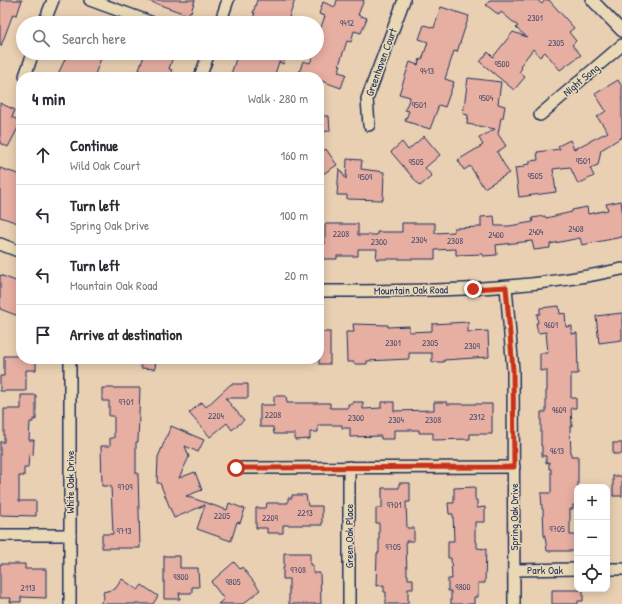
<!DOCTYPE html>
<meta charset="utf-8">
<style>
body{margin:0;font-family:"Patrick Hand",sans-serif;background:#f2f2f3;color:#2b2b33}
.controls{position:absolute;right:12px;bottom:12px;display:grid;overflow:hidden;border-radius:8px;box-shadow:0 2px 10px #0003}
.controls button{width:36px;height:36px;display:grid;place-items:center;padding:0;border:0;border-bottom:1px solid #e1e1e2;background:#fff;color:#2b2b33;font:20px sans-serif}
.stop{position:absolute;width:12px;height:12px;margin:-9px;border:3px solid #c8321e;border-radius:50%;background:#fff}
.stop.end{background:#c8321e;border-color:#fff;box-shadow:0 1px 4px #0008}
.list{margin:0;padding:0;list-style:none}
h2{display:flex;justify-content:space-between;align-items:center;height:52px;margin:0;padding:0 16px;font-size:17px}
h2 small{font-size:13px;font-weight:400;color:#7c7c81}
.list li{display:grid;grid-template-columns:26px 1fr auto;gap:12px;align-items:center;box-sizing:border-box;height:60px;padding:0 16px;border-top:1px solid #e1e1e2}
.list b{display:block;font-size:15px;white-space:nowrap}
.list p{margin:0;font-size:13px;white-space:nowrap;color:#7c7c81}
.list em{font-size:13px;font-style:normal;color:#7c7c81}
.icon{flex:none;width:22px;height:22px;fill:none;stroke:currentColor;stroke-width:2;stroke-linecap:round;stroke-linejoin:round}
.map{position:relative;flex:none;width:622px;height:604px;overflow:hidden}
.search{position:absolute;background:#fff;box-shadow:0 2px 10px #0003;left:16px;top:16px;width:308px;height:44px;display:flex;align-items:center;gap:10px;box-sizing:border-box;padding:0 14px;border-radius:22px;color:#7c7c81;font-size:15px}
.panel{position:absolute;background:#fff;box-shadow:0 2px 10px #0003;left:16px;top:72px;width:308px;height:292px;border-radius:16px}
.map>svg:first-child{display:block}
.building{fill:#e7aea2;stroke:#1b2f5e}
.lines{fill:none;stroke-linecap:round;stroke-linejoin:round}
.minor-casing{stroke:#1b2f5e;stroke-width:14}
.minor{stroke:#ebd9b6;stroke-width:11}
.route{stroke:#c8321e;stroke-width:5}
.labels{text-anchor:middle;dominant-baseline:central;stroke-width:3;stroke-linejoin:round;paint-order:stroke}
.number-label{font-size:9px;fill:#4e4f6f}
.street-label{font-size:11px;fill:#1b2f5e;stroke:#ebd9b6}
</style>
<div class="map">
<svg width="622" height="604" viewBox="0 0 622 604">
<rect width="100%" height="100%" fill="#ead0b2"/>
<filter id="ink" filterUnits="userSpaceOnUse"><feTurbulence type="fractalNoise" baseFrequency=".025" numOctaves="2"/><feDisplacementMap in="SourceGraphic" scale="8" xChannelSelector="R" yChannelSelector="G"/><feConvolveMatrix kernelMatrix="1 2 1 2 8 2 1 2 1" color-interpolation-filters="sRGB"/></filter>
<g filter="url(#ink)">
<g class="building">
<polygon points="0,0 22,0 17,15 13,14 1,46 0,45"/>
<polygon points="149,0 195,0 191,12 190,11 188,15 149,1"/>
<polygon points="257,0 295,0 287,23 251,23 255,13 253,13"/>
<polygon points="337,0 364,0 358,15 367,18 361,33 354,31 351,42 347,41 339,65 341,65 338,72 346,74 341,88 319,80 319,77 310,77 299,73 303,61 310,63 314,53 317,53 317,38 325,16 319,14 323,2 335,7"/>
<polygon points="490,0 537,0 542,4 545,0 549,0 574,28 569,32 576,41 572,45 581,55 560,70 545,52 540,57 533,49 520,66 522,68 519,72 525,77 514,90 480,62 488,52 493,57 513,32 527,37 516,28 518,26 501,12 499,15 486,5"/>
<polygon points="441,7 469,16 457,52 454,51 445,79 454,82 445,107 439,105 430,129 405,121 409,111 405,110 410,97 399,94 410,62 418,65 420,59 422,60 428,42 419,39 424,25 434,28"/>
<polygon points="68,53 103,53 94,77 64,77 58,74"/>
<polygon points="145,53 171,53 169,58 172,60 169,69 172,70 169,77 140,77 142,71 139,70"/>
<polygon points="238,53 287,53 283,64 279,62 274,77 230,77"/>
<polygon points="468,78 501,82 498,104 505,106 503,118 501,118 498,134 506,146 497,152 509,173 484,188 470,166 464,170 458,160 483,145 479,138 495,129 467,124 468,115 463,114"/>
<polygon points="618,80 622,87 622,137 601,150 598,165 590,168 594,176 578,184 570,167 553,169 556,192 519,197 515,168 524,167 523,165 530,164 530,161 538,160 537,152 560,149 558,146 570,140 574,149 608,132 597,117 606,111 595,94"/>
<polygon points="0,103 15,110 12,117 21,122 8,147 0,143"/>
<polygon points="319,116 329,116 330,131 319,132"/>
<polygon points="424,136 440,155 425,168 432,176 420,186 391,152 402,142 408,150"/>
<polygon points="326,149 337,165 323,174 319,168 319,154"/>
<polygon points="347,159 362,160 361,169 384,172 383,200 347,199 347,195 337,195 339,168 346,179"/>
<polygon points="0,168 21,175 21,224 0,217"/>
<polygon points="621,201 622,209 622,237 582,245 580,238 550,244 550,248 534,250 532,241 496,245 497,255 483,256 483,254 456,255 456,249 435,250 435,259 376,259 377,249 358,249 358,256 337,256 337,259 323,259 323,244 325,244 325,224 358,224 358,235 377,235 377,232 402,232 402,223 435,223 435,233 454,232 454,228 481,227 481,217 494,216 495,226 509,226 533,222 532,218 545,216 546,218 572,212 572,210 587,207 588,214 608,210 606,204"/>
<polygon points="0,275 21,283 21,317 0,309"/>
<polygon points="559,306 560,314 565,313 566,327 572,326 572,334 577,333 578,374 571,374 571,398 576,398 576,408 571,408 572,426 570,426 571,456 578,456 578,487 577,505 573,505 573,509 570,509 570,535 577,535 577,551 547,551 545,536 544,536 543,509 542,509 541,493 551,493 551,469 549,469 549,462 546,463 546,456 542,456 542,446 541,446 541,412 546,412 546,391 547,391 547,370 540,371 540,353 548,353 546,332 538,333 536,323 538,323 537,314 540,314 540,308"/>
<polygon points="622,313 622,340 599,343 596,316"/>
<polygon points="468,322 468,332 488,331 489,357 444,360 444,362 432,362 432,353 409,353 409,359 367,361 367,364 354,364 354,362 347,362 346,332 354,332 353,324 388,325 388,327 409,326 409,332 432,331 432,324"/>
<rect x="319" y="332" width="11" height="32"/>
<polygon points="4,356 21,356 21,359 36,359 36,370 26,370 26,391 0,391 0,376 4,376"/>
<polygon points="141,359 156,359 155,369 141,368"/>
<polygon points="231,384 248,384 248,398 225,398 244,420 232,430 227,423 210,437 189,413 202,402 206,407"/>
<polygon points="102,388 140,388 138,442 136,442 136,473 138,473 140,548 102,548 102,534 113,534 111,486 102,486 101,446 110,446 110,438 114,438 114,416 109,416 109,401 102,401"/>
<polygon points="21,395 36,395 36,420 33,419 33,422 30,422 29,440 34,440 33,455 29,454 28,468 24,468 24,476 19,476 19,501 36,501 36,516 0,515 0,442 4,442 4,409 21,409"/>
<polygon points="274,396 286,396 287,403 330,403 330,408 348,408 348,404 353,404 353,402 363,402 363,409 381,408 381,402 394,402 394,411 434,410 434,402 447,402 447,404 492,404 492,434 470,434 470,439 433,440 433,433 419,433 419,430 394,430 394,439 381,439 381,436 350,437 350,428 342,428 342,425 318,425 318,432 310,432 310,439 295,440 295,434 274,434 273,427 260,427 260,405 274,405"/>
<polygon points="171,426 204,440 198,452 185,446 189,457 179,478 195,472 202,490 186,496 227,510 229,503 245,509 240,523 237,522 231,541 197,529 205,505 174,518 160,483 157,483 158,457"/>
<rect x="613" y="443" width="9" height="11"/>
<rect x="613" y="476" width="9" height="20"/>
<polygon points="399,483 410,483 410,502 406,502 407,528 414,528 414,541 406,541 407,575 408,575 408,579 413,579 413,589 408,589 408,604 386,604 386,592 384,592 384,585 376,586 377,553 379,553 379,523 376,523 376,508 382,508 382,488 399,488"/>
<polygon points="475,487 475,500 477,500 477,508 485,507 485,522 475,522 475,542 477,542 477,548 486,549 485,583 478,583 478,597 474,597 474,604 451,604 451,591 448,591 448,579 452,579 451,558 448,558 448,541 454,541 453,514 449,514 448,503 454,503 454,488"/>
<polygon points="292,495 306,495 308,506 322,506 322,525 283,525 283,533 267,533 267,528 256,528 256,508 266,508 267,503 288,503 288,498 292,498"/>
<polygon points="284,553 310,553 310,565 313,565 313,573 320,573 321,604 289,604 289,579 283,579 283,568 284,568"/>
<polygon points="164,556 180,556 180,568 198,568 199,587 192,587 192,593 179,593 180,599 164,599"/>
<polygon points="234,562 240,569 242,567 260,590 243,604 218,604 224,599 211,582"/>
<polygon points="0,564 25,564 25,569 46,569 46,598 21,597 21,602 10,602 11,598 0,598"/>
<polygon points="122,579 138,590 142,585 158,596 153,604 100,604 104,598 103,592 115,589"/>
<polygon points="552,590 583,590 583,601 578,601 578,604 552,604"/>
</g>
<g class="lines">
<g class="minor-casing">
<g id="minor">
<polyline points="90,0 153,23"/>
<polyline points="592,0 622,31"/>
<polyline points="44,23 53,0"/>
<polyline points="220,23 228,0"/>
<polyline points="25,76 33,53"/>
<polyline points="200,77 209,53"/>
<polyline points="540,115 622,45"/>
<polyline points="369,125 367,99 404,0"/>
<polyline points="0,244 21,252"/>
<polyline points="506,287 513,370 514,604"/>
<path d="M319 291C421 291 522 292 622 269"/>
<polyline points="70,359 70,604"/>
<polyline points="349,467 349,604"/>
<polyline points="236,468 514,467"/>
<polyline points="0,535 70,535"/>
<polyline points="607,569 622,569"/>
<polyline points="514,570 577,569"/>
</g>
</g>
<use href="#minor" class="minor"/>
</g>
</g>
<g class="lines" filter="url(#ink)">
<polyline class="route" points="236,468 514,467 513,370 506,287 473,289"/>
</g>
<g class="labels">
<g class="number-label">
<text x="535" y="18">2301</text>
<text x="347" y="23">9412</text>
<text x="556" y="43">2305</text>
<text x="502" y="64">9500</text>
<text x="427" y="71">9413</text>
<text x="486" y="98">9504</text>
<text x="419" y="105">9501</text>
<text x="583" y="161">9501</text>
<text x="416" y="162">9505</text>
<text x="535" y="176">9505</text>
<text x="365" y="177">9509</text>
<text x="576" y="229">2408</text>
<text x="536" y="232">2404</text>
<text x="341" y="234">2208</text>
<text x="496" y="235">2400</text>
<text x="419" y="240">2304</text>
<text x="455" y="241">2308</text>
<text x="379" y="242">2300</text>
<text x="551" y="325">9601</text>
<text x="393" y="343">2301</text>
<text x="430" y="343">2305</text>
<text x="472" y="346">2309</text>
<text x="126" y="402">9701</text>
<text x="559" y="410">9609</text>
<text x="273" y="415">2208</text>
<text x="216" y="416">2204</text>
<text x="477" y="417">2312</text>
<text x="356" y="418">2300</text>
<text x="396" y="420">2304</text>
<text x="433" y="420">2308</text>
<text x="557" y="451">9613</text>
<text x="125" y="487">9709</text>
<text x="394" y="505">9701</text>
<text x="305" y="513">2213</text>
<text x="222" y="516">2205</text>
<text x="270" y="518">2209</text>
<text x="557" y="529">9705</text>
<text x="124" y="531">9713</text>
<text x="393" y="547">9705</text>
<text x="298" y="570">9708</text>
<text x="181" y="577">9800</text>
<text x="233" y="582">9805</text>
<text x="463" y="587">9800</text>
<text x="28" y="588">2113</text>
</g>
<g class="street-label">
<text transform="translate(381 62) rotate(-70)">Greenhaven Court</text>
<text transform="translate(581 80) rotate(-40)">Night Song</text>
<text transform="translate(411 290) rotate(-1)">Mountain Oak Road</text>
<text transform="translate(70 482) rotate(-90)">White Oak Drive</text>
<text transform="translate(514 517) rotate(-90)">Spring Oak Drive</text>
<text transform="translate(349 536) rotate(-90)">Green Oak Place</text>
<text x="545" y="570">Park Oak</text>
</g>
</g>
</svg>
<div class="controls">
<button>+</button>
<button>−</button>
<button><svg class="icon" aria-label="locate" viewBox="0 0 24 24"><circle cx="12" cy="12" r="6"/><path d="M12 2v4M12 18v4M2 12h4M18 12h4"/></svg></button>
</div>
<div class="stop" style="left:236px;top:468px"></div>
<div class="stop end" style="left:473px;top:289px"></div>
<div class="search"><svg class="icon" aria-label="search" viewBox="0 0 24 24"><circle cx="10" cy="10" r="6"/><path d="M15 15l6 6"/></svg>Search here</div>
<section class="panel">
<h2>4 min<small>Walk · 280 m</small></h2>
<ul class="list">
<li><svg class="icon" aria-label="ahead" viewBox="0 0 24 24"><path d="M12 20V5M6 11l6-6 6 6"/></svg><div><b>Continue</b><p>Wild Oak Court</p></div><em>160 m</em></li>
<li><svg class="icon" aria-label="left" viewBox="0 0 24 24"><path d="M17 20v-9H6M10 6l-5 5 5 5"/></svg><div><b>Turn left</b><p>Spring Oak Drive</p></div><em>100 m</em></li>
<li><svg class="icon" aria-label="left" viewBox="0 0 24 24"><path d="M17 20v-9H6M10 6l-5 5 5 5"/></svg><div><b>Turn left</b><p>Mountain Oak Road</p></div><em>20 m</em></li>
<li><svg class="icon" aria-label="arrive" viewBox="0 0 24 24"><path d="M6 21V4h12l-3 4 3 4H6"/></svg><div><b>Arrive at destination</b></div></li>
</ul>
</section>
</div>
